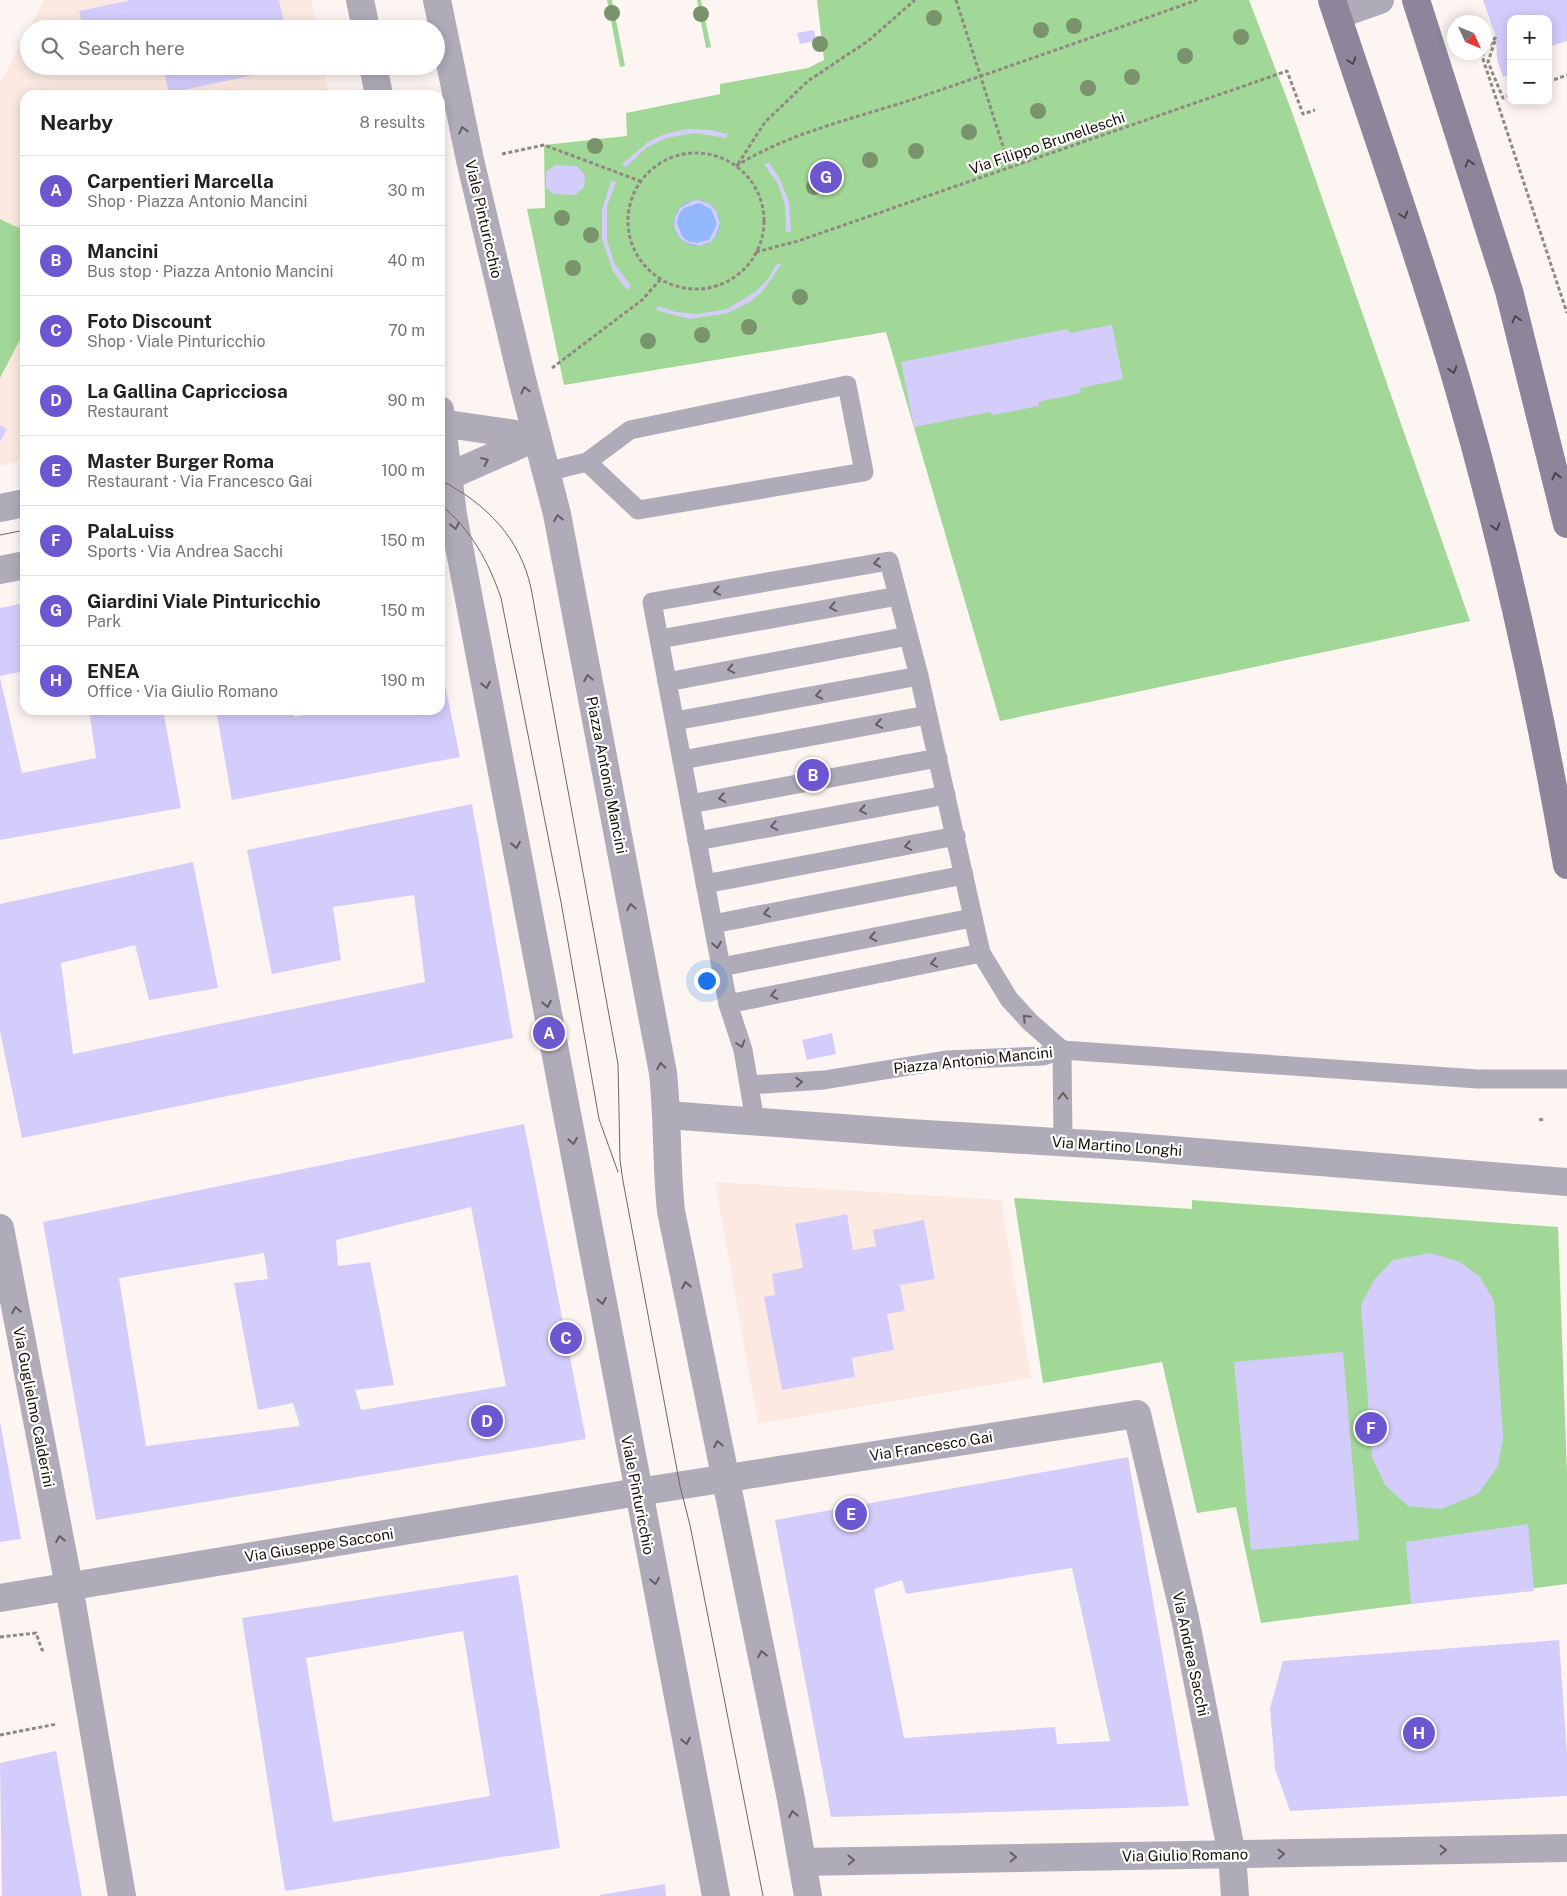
<!DOCTYPE html>
<meta charset="utf-8">
<style>
body{margin:0;font-family:"Public Sans",sans-serif;background:#f6f6f6;color:#222}
.controls{position:absolute;right:15px;top:15px;display:grid;overflow:hidden;border-radius:10px;box-shadow:0 2px 12px #0003}
.controls button{width:45px;height:45px;display:grid;place-items:center;padding:0;border:0;border-bottom:1px solid #e0e0e0;background:#fff;color:#222;font:25px sans-serif}
.compass{position:absolute;left:1447px;top:15px;width:45px;height:45px;border-radius:50%;background:#fff;box-shadow:0 2px 12px #0003;rotate:134deg}
.you{position:absolute;left:706px;top:980px;width:18px;height:18px;margin:-12px;border:4px solid #fff;border-radius:50%;background:#1a73e8;box-shadow:0 0 0 8px #1a73e833}
.badge{display:grid;place-items:center;width:32px;height:32px;border-radius:50%;background:#6c57d1;color:#fff;font-size:16px;font-weight:700}
.pin{position:absolute;translate:-50% -50%;border:2px solid #fff;box-shadow:0 1px 5px #0006}
.list{margin:0;padding:0;list-style:none}
h2{display:flex;justify-content:space-between;align-items:center;height:65px;margin:0;padding:0 20px;font-size:21px}
h2 small{font-size:16px;font-weight:400;color:#767676}
.list li{display:grid;grid-template-columns:32px 1fr auto;gap:15px;align-items:center;box-sizing:border-box;height:70px;padding:0 20px;border-top:1px solid #e0e0e0}
.list b{display:block;font-size:19px;white-space:nowrap}
.list p{margin:0;font-size:16px;white-space:nowrap;color:#767676}
.list em{font-size:16px;font-style:normal;color:#767676}
.icon{flex:none;width:28px;height:28px;fill:none;stroke:currentColor;stroke-width:2;stroke-linecap:round;stroke-linejoin:round}
.map{position:relative;flex:none;width:1567px;height:1896px;overflow:hidden}
.search{position:absolute;background:#fff;box-shadow:0 2px 12px #0003;left:20px;top:20px;width:425px;height:55px;display:flex;align-items:center;gap:12px;box-sizing:border-box;padding:0 18px;border-radius:28px;color:#767676;font-size:19px}
.panel{position:absolute;background:#fff;box-shadow:0 2px 12px #0003;left:20px;top:90px;width:425px;height:625px;border-radius:15px}
.map>svg:first-child{display:block}
.built{fill:#fceae2}
.green{fill:#a2d897}
.water{fill:#93b8fe}
.building{fill:#d4cdfc;fill-rule:evenodd}
.lines{fill:none;stroke-linecap:round;stroke-linejoin:round}
.path{stroke:#918883;stroke-width:3;stroke-dasharray:4 2.5;stroke-linecap:butt}
.service{stroke:#afabb9;stroke-width:19}
.minor{stroke:#afabb9;stroke-width:28}
.tertiary{stroke:#afabb9;stroke-width:28}
.secondary{stroke:#8d869b;stroke-width:28}
.tram{stroke:#716762;stroke-width:1}
.tree{fill:#79946d}
.oneway{stroke:#4f454b}
.oneway2{stroke:#665e62}
.labels{text-anchor:middle;dominant-baseline:central;stroke-width:4.5;stroke-linejoin:round;paint-order:stroke}
.street-label{font-size:15px;fill:#1c100a;stroke:#fff}
</style>
<div class="map">
<svg width="1567" height="1896" viewBox="0 0 1567 1896">
<rect width="100%" height="100%" fill="#fcf5f1"/>
<g class="built">
<polygon points="44,0 311,0 316,29 29,29 29,66 324,66 329,95 25,95 25,460 0,466 0,83"/>
<polygon points="715,1182 1001,1200 1031,1378 758,1424"/>
</g>
<g class="green">
<polygon points="607,0 612,0 625,66 620,67"/>
<polygon points="697,0 701,0 711,47 706,48"/>
<polygon points="817,0 1249,0 1292,112 1470,621 1000,721 886,332 564,385 527,209 545,208 544,145 627,136 626,113 720,94 720,84 808,68 824,60"/>
<polygon points="0,219 25,231 25,330 0,378"/>
<polygon points="1014,1198 1192,1209 1192,1200 1558,1227 1567,1473 1567,1584 1261,1623 1236,1507 1197,1513 1162,1362 1043,1383"/>
</g>
<circle class="water" cx="697" cy="223" r="23"/>
<g class="building">
<polygon points="131,0 279,0 285,29 83,29 79,11"/>
<polygon points="1483,0 1567,0 1567,41 1548,47 1548,19 1511,19 1511,75 1503,77 1497,59 1496,37"/>
<polygon points="814,30 816,41 800,44 797,33"/>
<polygon points="163,66 291,66 291,67 169,93"/>
<polygon points="688,129 712,130 726,134 729,131 726,138 695,133 666,138 646,148 626,167 622,164 648,142 665,134"/>
<polygon points="769,163 780,179 789,202 791,231 786,232 785,205 778,184 764,164"/>
<polygon points="555,165 577,166 585,175 584,187 575,195 553,194 546,187 546,172"/>
<polygon points="611,181 616,182 607,206 607,240 615,265 631,286 627,290 613,271 602,239 602,211"/>
<path d="M698 200 708 203 716 210 720 223 715 237 710 242 699 246 685 242 679 237 674 227 675 217 680 208 692 201ZM699 203 711 209 717 224 709 240 697 243 687 241 682 236 677 223 679 214 684 208Z"/>
<polygon points="25,215 25,231 18,228"/>
<polygon points="782,263 762,292 750,302 728,313 689,319 656,310 658,306 676,312 697,314 727,309 755,292 768,279 776,265"/>
<polygon points="1112,325 1123,379 1080,388 1081,393 1038,402 1039,406 993,415 990,412 914,427 901,362 1068,329 1069,333"/>
<polygon points="0,425 7,429 0,442"/>
<polygon points="25,603 25,671 0,676 0,608"/>
<polygon points="440,661 460,757 232,800 216,710 293,710 294,717 331,710 440,710"/>
<polygon points="0,678 22,773 96,758 89,710 163,710 181,808 0,840"/>
<polygon points="472,804 513,1038 22,1138 0,1031 0,904 193,862 218,988 149,1000 135,945 61,963 73,1054 425,982 414,895 333,907 341,960 272,974 247,850"/>
<polygon points="832,1033 836,1054 807,1060 802,1040"/>
<path d="M524 1124 586 1439 96 1520 43 1222ZM471 1207 506 1386 361 1410 355 1390 394 1385 370 1262 338 1266 336 1240ZM264 1253 268 1279 234 1283 258 1410 293 1403 300 1426 146 1446 119 1278Z"/>
<polygon points="847,1214 853,1250 876,1246 873,1230 924,1220 935,1279 900,1285 905,1311 887,1314 894,1350 852,1358 855,1377 782,1390 764,1297 775,1295 772,1274 803,1268 795,1224"/>
<polygon points="1430,1253 1460,1262 1480,1277 1494,1301 1503,1438 1498,1466 1478,1494 1441,1509 1408,1506 1385,1485 1372,1457 1361,1305 1374,1280 1393,1260"/>
<polygon points="1343,1352 1359,1540 1251,1550 1234,1362"/>
<polygon points="0,1421 21,1539 0,1542"/>
<path d="M1128 1457 1189 1806 831 1817 775 1520ZM1072 1568 1110 1741 1057 1744 1055 1727 904 1738 874 1589 902 1580 906 1594Z"/>
<polygon points="1528,1524 1534,1591 1411,1604 1406,1542"/>
<path d="M518 1575 560 1848 285 1891 242 1618ZM463 1631 490 1796 333 1822 306 1658Z"/>
<polygon points="1559,1640 1567,1754 1567,1796 1290,1811 1275,1769 1270,1708 1283,1661"/>
<polygon points="56,1751 82,1896 2,1896 0,1763"/>
<polygon points="665,1884 666,1896 600,1896 600,1895"/>
</g>
<g class="lines">
<g class="path">
<polyline points="956,0 1010,168"/>
<polyline points="1496,37 1482,56 1567,313"/>
<polyline points="1495,41 1488,62 1503,98 1511,95"/>
<polyline points="1548,82 1567,75"/>
<circle cx="696" cy="221" r="68"/>
<polyline points="502,154 544,145 640,181"/>
<polyline points="738,164 765,122 808,81 868,41 915,0"/>
<path d="M736 166C790 132 857 118 917 98 1011 66 1104 33 1197 0"/>
<polyline points="756,252 798,241 1287,71 1303,114 1315,110"/>
<polyline points="552,368 642,300 660,280"/>
<polyline points="1539,1120 1544,1119"/>
<polyline points="0,1637 36,1633 42,1650 46,1650"/>
<polyline points="0,1735 57,1724"/>
</g>
<g class="service">
<polyline points="546,472 587,462 638,510 864,472 847,385 630,430 587,462"/>
<polyline points="660,639 898,596"/>
<polyline points="667,682 908,636"/>
<polyline points="675,721 919,676"/>
<polyline points="682,760 927,715"/>
<polyline points="690,804 938,758"/>
<polyline points="697,841 946,795"/>
<polyline points="705,884 956,836"/>
<polyline points="713,924 964,875"/>
<polyline points="721,967 972,918"/>
<polyline points="728,1004 981,953"/>
<polyline points="1062,1050 1063,1142"/>
<polyline points="750,1085 824,1080 946,1060 1043,1056 1062,1050 1478,1079 1567,1079"/>
<polyline points="755,1121 743,1050 728,1004 652,602 889,561 919,676 981,953 1009,999 1030,1022 1062,1050"/>
</g>
<g class="minor">
<polyline points="360,0 366,29"/>
<path d="M437 0 470 160 522 379 557 514 663 1073C668 1119 666 1165 671 1211L791 1799 808 1896"/>
<polyline points="373,66 379,95"/>
<polyline points="440,410 453,515 716,1896"/>
<polyline points="440,423 537,437"/>
<polyline points="440,480 537,437"/>
<polyline points="0,508 25,503"/>
<polyline points="0,570 25,565"/>
<polyline points="667,1115 909,1133 1123,1146 1567,1182"/>
<polyline points="0,1228 69,1586 122,1896"/>
<polyline points="0,1598 638,1492 1137,1414 1185,1618 1232,1855 1235,1896"/>
<polyline points="802,1862 1567,1848"/>
</g>
<polyline class="tertiary" points="1337,15 1380,0"/>
<g class="secondary">
<path d="M1332 0C1374 127 1419 253 1457 382 1503 540 1539 702 1567 865"/>
<polyline points="1416,0 1509,291 1567,524"/>
</g>
<g class="tram">
<path d="M440 480C486 503 520 538 531 588L618 1064 620 1160 623 1181 680 1486 690 1525 763 1896"/>
<path d="M440 504C471 530 488 560 501 598L561 902 599 1119 618 1172"/>
<polyline points="0,535 25,530"/>
</g>
</g>
<g class="tree">
<circle cx="612" cy="13" r="8"/>
<circle cx="701" cy="14" r="8"/>
<circle cx="934" cy="18" r="8"/>
<circle cx="1074" cy="26" r="8"/>
<circle cx="1041" cy="30" r="8"/>
<circle cx="1241" cy="37" r="8"/>
<circle cx="820" cy="44" r="8"/>
<circle cx="1185" cy="56" r="8"/>
<circle cx="1132" cy="77" r="8"/>
<circle cx="1088" cy="88" r="8"/>
<circle cx="1038" cy="111" r="8"/>
<circle cx="969" cy="132" r="8"/>
<circle cx="595" cy="146" r="8"/>
<circle cx="916" cy="151" r="8"/>
<circle cx="870" cy="160" r="8"/>
<circle cx="814" cy="187" r="8"/>
<circle cx="562" cy="218" r="8"/>
<circle cx="591" cy="235" r="8"/>
<circle cx="573" cy="268" r="8"/>
<circle cx="800" cy="297" r="8"/>
<circle cx="749" cy="327" r="8"/>
<circle cx="702" cy="335" r="8"/>
<circle cx="648" cy="341" r="8"/>
</g>
<defs><path id="oneway-chevron" d="M-2-3.5L2.5 0L-2 3.5" fill="none" stroke-width="1.6" stroke-linecap="round" stroke-linejoin="round" transform="scale(1.25)"/></defs>
<g class="oneway">
<use href="#oneway-chevron" transform="translate(1352 61) rotate(72)"/>
<use href="#oneway-chevron" transform="translate(1469 163) rotate(-107)"/>
<use href="#oneway-chevron" transform="translate(1404 215) rotate(72)"/>
<use href="#oneway-chevron" transform="translate(1516 319) rotate(-105)"/>
<use href="#oneway-chevron" transform="translate(1453 370) rotate(73)"/>
<use href="#oneway-chevron" transform="translate(1556 476) rotate(-104)"/>
<use href="#oneway-chevron" transform="translate(1496 527) rotate(75)"/>
</g>
<g class="oneway2">
<use href="#oneway-chevron" transform="translate(463 130) rotate(-103)"/>
<use href="#oneway-chevron" transform="translate(525 390) rotate(-104)"/>
<use href="#oneway-chevron" transform="translate(485 461) rotate(-24)"/>
<use href="#oneway-chevron" transform="translate(558 518) rotate(-101)"/>
<use href="#oneway-chevron" transform="translate(455 526) rotate(79)"/>
<use href="#oneway-chevron" transform="translate(877 563) rotate(172)"/>
<use href="#oneway-chevron" transform="translate(717 591) rotate(170)"/>
<use href="#oneway-chevron" transform="translate(833 607) rotate(169)"/>
<use href="#oneway-chevron" transform="translate(731 669) rotate(169)"/>
<use href="#oneway-chevron" transform="translate(588 678) rotate(-101)"/>
<use href="#oneway-chevron" transform="translate(486 685) rotate(79)"/>
<use href="#oneway-chevron" transform="translate(819 695) rotate(169)"/>
<use href="#oneway-chevron" transform="translate(879 724) rotate(170)"/>
<use href="#oneway-chevron" transform="translate(722 798) rotate(169)"/>
<use href="#oneway-chevron" transform="translate(863 810) rotate(170)"/>
<use href="#oneway-chevron" transform="translate(774 826) rotate(169)"/>
<use href="#oneway-chevron" transform="translate(516 845) rotate(79)"/>
<use href="#oneway-chevron" transform="translate(908 846) rotate(169)"/>
<use href="#oneway-chevron" transform="translate(631 907) rotate(-101)"/>
<use href="#oneway-chevron" transform="translate(767 913) rotate(169)"/>
<use href="#oneway-chevron" transform="translate(873 937) rotate(169)"/>
<use href="#oneway-chevron" transform="translate(717 945) rotate(79)"/>
<use href="#oneway-chevron" transform="translate(934 963) rotate(169)"/>
<use href="#oneway-chevron" transform="translate(774 995) rotate(168)"/>
<use href="#oneway-chevron" transform="translate(547 1004) rotate(79)"/>
<use href="#oneway-chevron" transform="translate(1026 1018) rotate(-135)"/>
<use href="#oneway-chevron" transform="translate(741 1044) rotate(72)"/>
<use href="#oneway-chevron" transform="translate(661 1066) rotate(-100)"/>
<use href="#oneway-chevron" transform="translate(799 1082) rotate(-4)"/>
<use href="#oneway-chevron" transform="translate(1063 1096) rotate(-90)"/>
<use href="#oneway-chevron" transform="translate(573 1141) rotate(80)"/>
<use href="#oneway-chevron" transform="translate(686 1285) rotate(-101)"/>
<use href="#oneway-chevron" transform="translate(602 1301) rotate(80)"/>
<use href="#oneway-chevron" transform="translate(16 1310) rotate(-101)"/>
<use href="#oneway-chevron" transform="translate(718 1444) rotate(-101)"/>
<use href="#oneway-chevron" transform="translate(60 1539) rotate(-101)"/>
<use href="#oneway-chevron" transform="translate(655 1581) rotate(79)"/>
<use href="#oneway-chevron" transform="translate(762 1654) rotate(-101)"/>
<use href="#oneway-chevron" transform="translate(686 1741) rotate(79)"/>
<use href="#oneway-chevron" transform="translate(793 1814) rotate(-100)"/>
<use href="#oneway-chevron" transform="translate(1443 1850) rotate(-1)"/>
<use href="#oneway-chevron" transform="translate(1281 1854) rotate(-1)"/>
<use href="#oneway-chevron" transform="translate(1013 1857) rotate(-1)"/>
<use href="#oneway-chevron" transform="translate(851 1860) rotate(-1)"/>
</g>
<g class="labels">
<g class="street-label">
<text transform="translate(1047 143) rotate(-19)">Via Filippo Brunelleschi</text>
<text transform="translate(484 219) rotate(77)">Viale Pinturicchio</text>
<text transform="translate(607 775) rotate(79)">Piazza Antonio Mancini</text>
<text transform="translate(973 1060) rotate(-6)">Piazza Antonio Mancini</text>
<text transform="translate(1117 1146) rotate(4)">Via Martino Longhi</text>
<text transform="translate(34 1407) rotate(79)">Via Guglielmo Calderini</text>
<text transform="translate(931 1446) rotate(-9)">Via Francesco Gai</text>
<text transform="translate(638 1495) rotate(79)">Viale Pinturicchio</text>
<text transform="translate(319 1545) rotate(-9)">Via Giuseppe Sacconi</text>
<text transform="translate(1191 1654) rotate(78)">Via Andrea Sacchi</text>
<text transform="translate(1185 1855) rotate(-1)">Via Giulio Romano</text>
</g>
</g>
</svg>
<div class="controls">
<button>+</button>
<button>−</button>
</div>
<svg class="compass" viewBox="-18 -18 36 36"><path d="M0-13l5 13h-10z" fill="#e53935"/><path d="M0 13l5-13h-10z" fill="#767676"/></svg>
<div class="you"></div>
<div class="pin badge" style="left:549px;top:1033px">A</div>
<div class="pin badge" style="left:813px;top:775px">B</div>
<div class="pin badge" style="left:566px;top:1338px">C</div>
<div class="pin badge" style="left:487px;top:1421px">D</div>
<div class="pin badge" style="left:851px;top:1514px">E</div>
<div class="pin badge" style="left:1371px;top:1428px">F</div>
<div class="pin badge" style="left:826px;top:177px">G</div>
<div class="pin badge" style="left:1419px;top:1733px">H</div>
<div class="search"><svg class="icon" aria-label="search" viewBox="0 0 24 24"><circle cx="10" cy="10" r="6"/><path d="M15 15l6 6"/></svg>Search here</div>
<section class="panel">
<h2>Nearby<small>8 results</small></h2>
<ul class="list">
<li><span class="badge">A</span><div><b>Carpentieri Marcella</b><p>Shop · Piazza Antonio Mancini</p></div><em>30 m</em></li>
<li><span class="badge">B</span><div><b>Mancini</b><p>Bus stop · Piazza Antonio Mancini</p></div><em>40 m</em></li>
<li><span class="badge">C</span><div><b>Foto Discount</b><p>Shop · Viale Pinturicchio</p></div><em>70 m</em></li>
<li><span class="badge">D</span><div><b>La Gallina Capricciosa</b><p>Restaurant</p></div><em>90 m</em></li>
<li><span class="badge">E</span><div><b>Master Burger Roma</b><p>Restaurant · Via Francesco Gai</p></div><em>100 m</em></li>
<li><span class="badge">F</span><div><b>PalaLuiss</b><p>Sports · Via Andrea Sacchi</p></div><em>150 m</em></li>
<li><span class="badge">G</span><div><b>Giardini Viale Pinturicchio</b><p>Park</p></div><em>150 m</em></li>
<li><span class="badge">H</span><div><b>ENEA</b><p>Office · Via Giulio Romano</p></div><em>190 m</em></li>
</ul>
</section>
</div>
